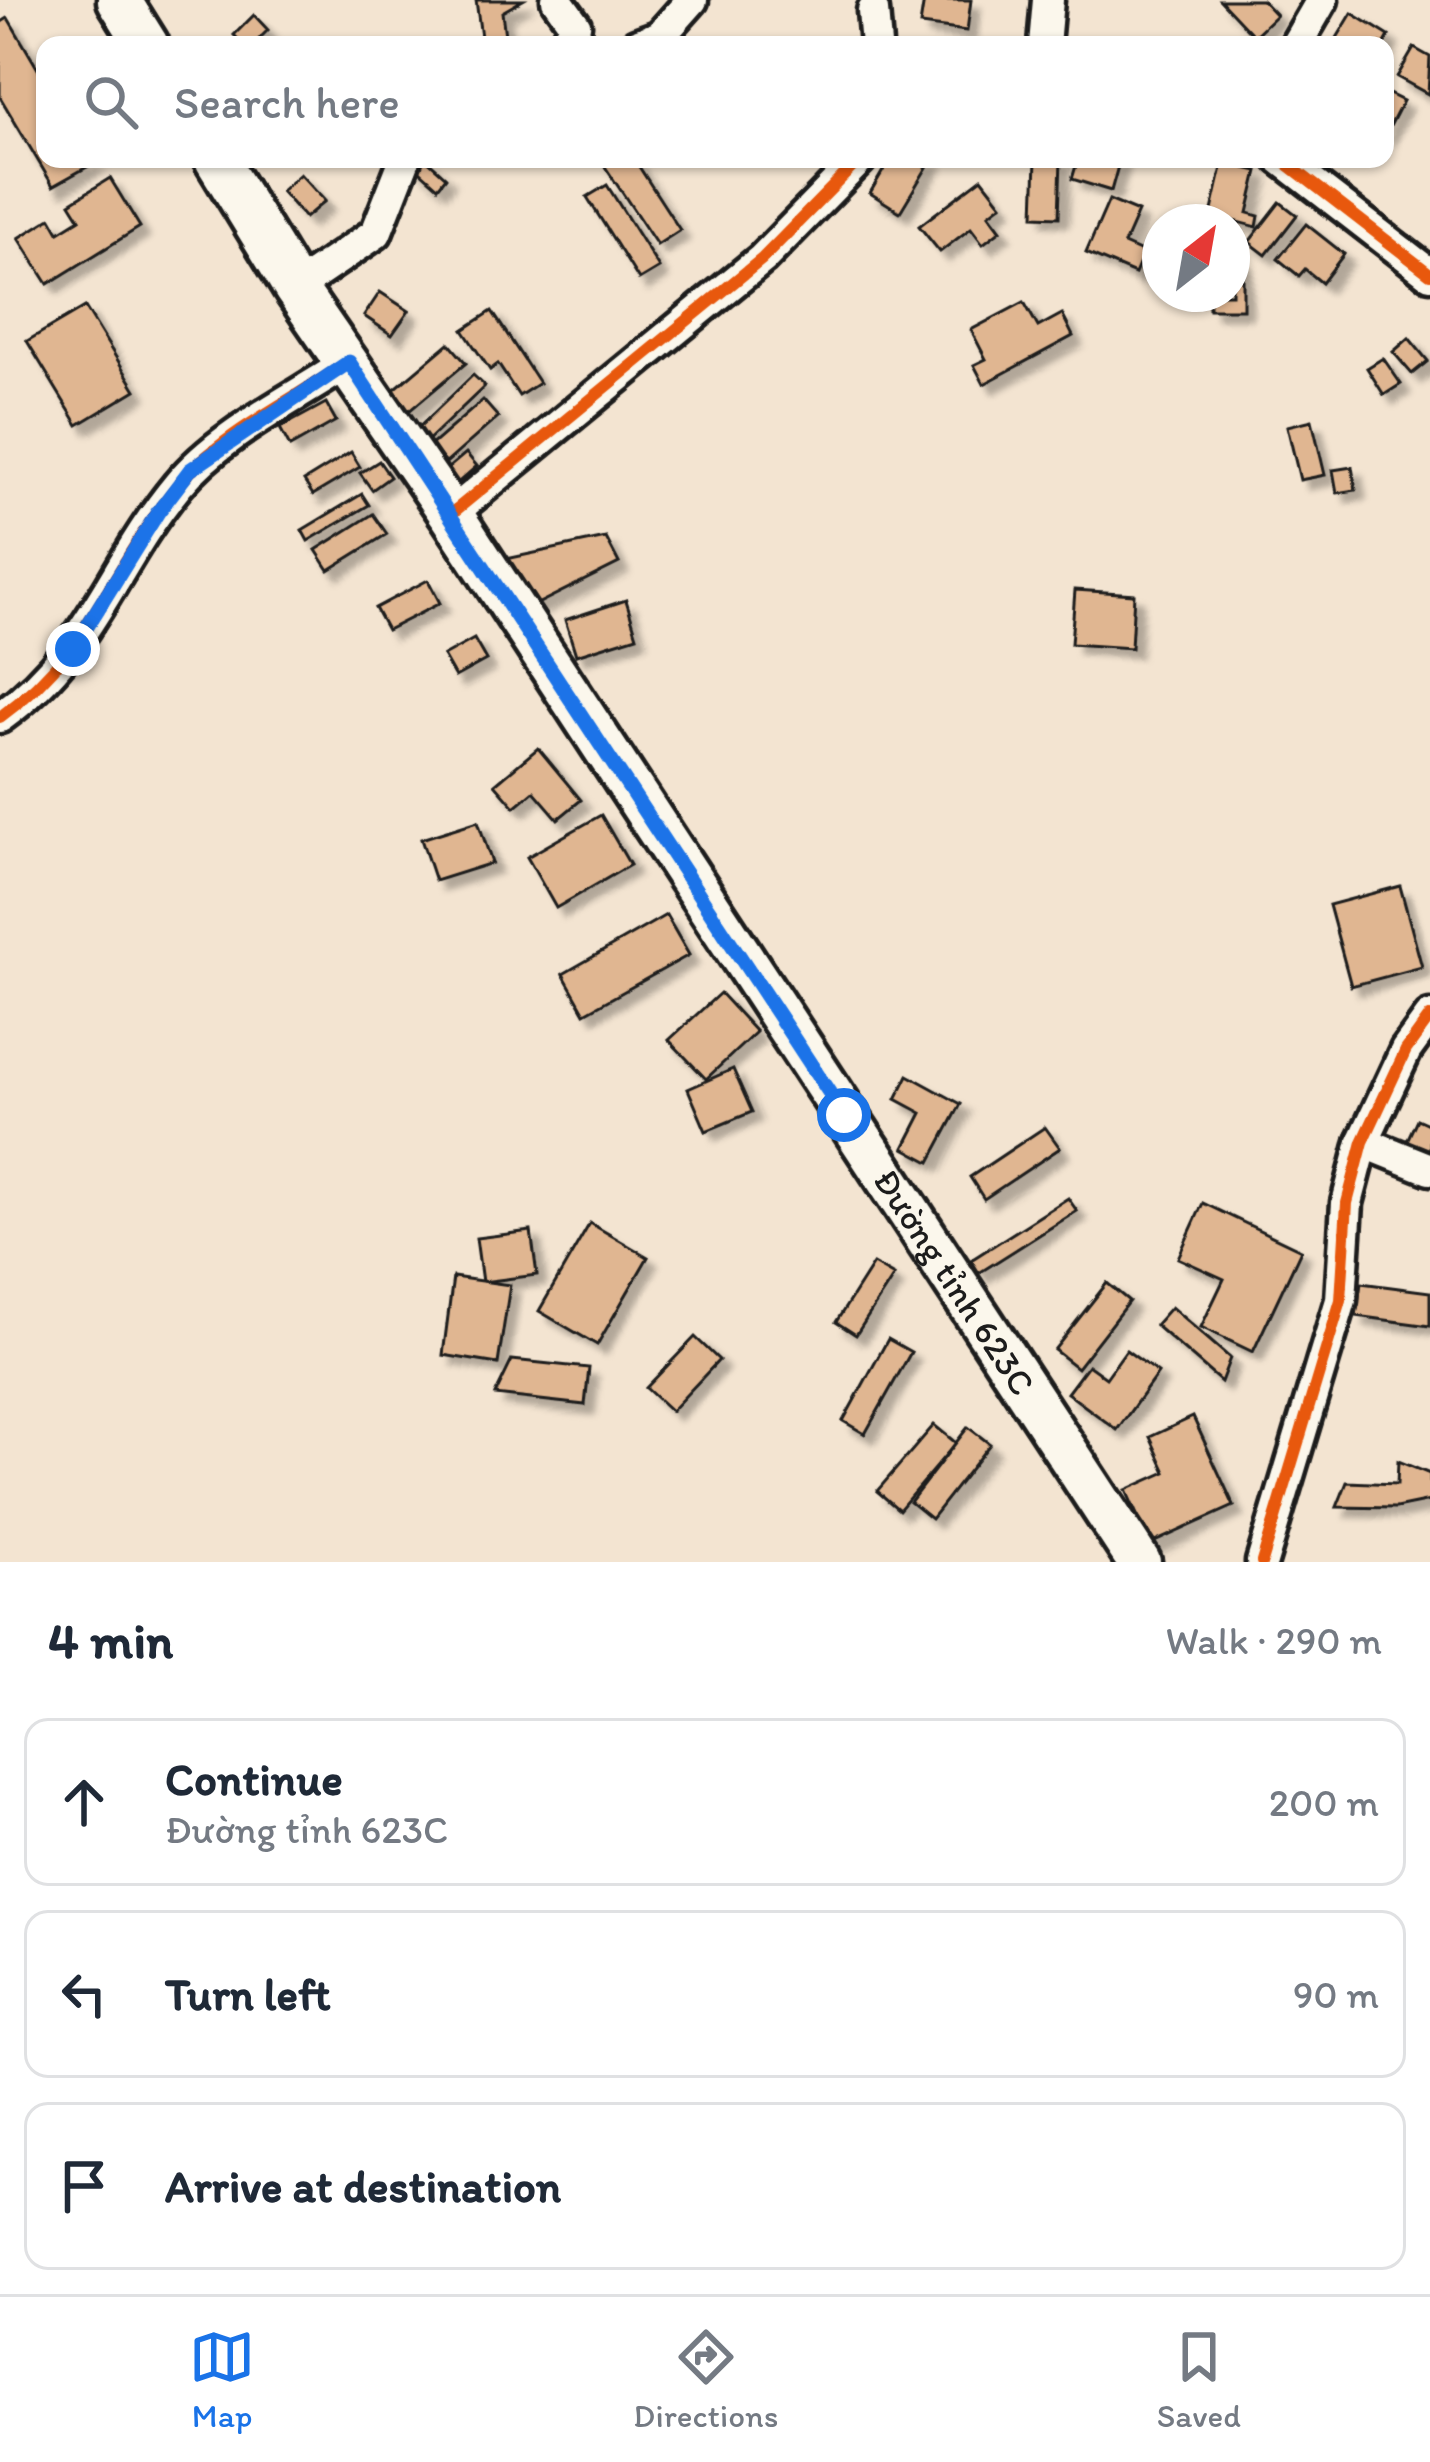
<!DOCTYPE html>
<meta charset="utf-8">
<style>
body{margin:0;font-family:Itim,sans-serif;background:#f6f6f7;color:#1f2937}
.compass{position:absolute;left:1142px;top:204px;width:108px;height:108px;border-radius:50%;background:#fff;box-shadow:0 3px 9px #0004;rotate:31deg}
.stop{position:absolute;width:36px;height:36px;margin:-27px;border:9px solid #1a73e8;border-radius:50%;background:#fff}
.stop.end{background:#1a73e8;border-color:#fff;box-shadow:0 3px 12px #0008}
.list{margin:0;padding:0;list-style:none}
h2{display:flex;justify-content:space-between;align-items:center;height:156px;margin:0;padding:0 48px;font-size:51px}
h2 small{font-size:39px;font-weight:400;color:#747a83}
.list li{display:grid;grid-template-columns:78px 1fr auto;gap:36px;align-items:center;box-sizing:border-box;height:168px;margin:0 24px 24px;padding:0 24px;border:3px solid #e0e1e3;border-radius:24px}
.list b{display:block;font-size:45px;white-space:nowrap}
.list p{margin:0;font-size:39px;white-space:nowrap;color:#747a83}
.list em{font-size:39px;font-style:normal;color:#747a83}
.icon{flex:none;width:66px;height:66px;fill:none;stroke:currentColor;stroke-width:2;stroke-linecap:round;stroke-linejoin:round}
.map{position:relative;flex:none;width:1430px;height:1562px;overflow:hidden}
.search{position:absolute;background:#fff;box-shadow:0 3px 9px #0004;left:36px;right:36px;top:36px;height:132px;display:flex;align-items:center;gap:30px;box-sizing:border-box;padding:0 42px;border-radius:24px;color:#747a83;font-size:45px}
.sheet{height:732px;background:#fff}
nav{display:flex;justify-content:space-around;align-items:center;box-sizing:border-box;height:168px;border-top:3px solid #e0e1e3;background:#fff;font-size:33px;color:#747a83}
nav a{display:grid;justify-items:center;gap:6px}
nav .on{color:#1a73e8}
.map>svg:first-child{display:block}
.building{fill:#e0b691;stroke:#1c1c1c;stroke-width:3;filter:url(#shadow)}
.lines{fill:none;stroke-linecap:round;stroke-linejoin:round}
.minor-casing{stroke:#1c1c1c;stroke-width:39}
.secondary-casing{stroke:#1c1c1c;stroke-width:51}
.minor{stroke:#fbf7ec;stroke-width:30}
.secondary{stroke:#fbf7ec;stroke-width:42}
.cycleway-casing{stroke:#fbf7ec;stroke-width:20}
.cycleway{stroke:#e8590c;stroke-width:12}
.route{stroke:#1a73e8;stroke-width:15}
.labels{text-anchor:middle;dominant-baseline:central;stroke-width:9;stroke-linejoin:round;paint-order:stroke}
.street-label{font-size:36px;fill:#1c1c1c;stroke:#fbf7ec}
</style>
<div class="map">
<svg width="1430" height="1562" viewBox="0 0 1430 1562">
<defs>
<filter id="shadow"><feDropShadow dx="9" dy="9" stdDeviation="3" flood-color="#0004"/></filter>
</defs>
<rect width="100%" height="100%" fill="#f3e4d1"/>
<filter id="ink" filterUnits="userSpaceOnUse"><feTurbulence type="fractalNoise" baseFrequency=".00833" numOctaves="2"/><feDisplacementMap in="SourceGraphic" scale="24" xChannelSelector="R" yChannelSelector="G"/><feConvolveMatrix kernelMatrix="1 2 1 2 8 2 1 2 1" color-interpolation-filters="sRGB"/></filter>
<g filter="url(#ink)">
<g class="building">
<polygon points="476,0 523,0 502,12 506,44 482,45"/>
<polygon points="924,0 971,0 967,31 920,25"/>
<polygon points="1220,0 1262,0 1276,15 1254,36"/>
<polygon points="1352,13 1389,36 1384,45 1348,45 1337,38"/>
<polygon points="254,15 268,30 253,45 244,45 234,35"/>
<polygon points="8,18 45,81 45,159 94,163 53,186 0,97 0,23"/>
<polygon points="1414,48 1430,57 1428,94 1397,77"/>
<polygon points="1385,92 1403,101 1385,136"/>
<polygon points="415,159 426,159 446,177 438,187 411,163"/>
<polygon points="600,159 634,159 680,230 657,245"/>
<polygon points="890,159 932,159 900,212 870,193"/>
<polygon points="1036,159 1061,159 1059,217 1034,216"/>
<polygon points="1078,159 1120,159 1111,191 1072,179"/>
<polygon points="1223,163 1258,171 1248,213 1259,216 1257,227 1211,215"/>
<polygon points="300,174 325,201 305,218 281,191"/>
<polygon points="110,178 140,227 48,284 19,238 51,218 59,232 80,219 70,203"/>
<polygon points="982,178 1002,204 989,214 1001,230 983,244 971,228 940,252 919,226"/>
<polygon points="607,185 659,268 639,280 587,197"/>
<polygon points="1109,200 1138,212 1124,244 1144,253 1135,274 1086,253"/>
<polygon points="1280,202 1297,215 1266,255 1249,242"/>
<polygon points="1306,224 1344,254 1322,283 1305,269 1299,276 1278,259"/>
<polygon points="1232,260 1243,260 1243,309 1209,309 1209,294 1232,294"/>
<polygon points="380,292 409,311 392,335 364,316"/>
<polygon points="1024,302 1038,327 1062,314 1073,336 984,384 974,365 986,359 971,330"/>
<polygon points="85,307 136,390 78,425 27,341"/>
<polygon points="492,311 539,383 519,396 498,364 490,370 463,330"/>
<polygon points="1409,338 1428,361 1412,374 1393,352"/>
<polygon points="449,343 466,363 408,412 391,392"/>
<polygon points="1383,358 1401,384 1384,395 1367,368"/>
<polygon points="473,375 485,386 421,447 410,436"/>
<polygon points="483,400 498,417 446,463 430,446"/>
<polygon points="326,403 336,421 290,447 280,428"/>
<polygon points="1312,420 1325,475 1300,480 1287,426"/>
<polygon points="351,452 360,467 313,495 304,481"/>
<polygon points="466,453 477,466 452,488 441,474"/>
<polygon points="379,461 390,477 372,490 360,473"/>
<polygon points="1352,467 1356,490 1337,493 1333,470"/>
<polygon points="362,494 369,505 308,541 302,530"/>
<polygon points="373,514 387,534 329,570 316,550"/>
<polygon points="606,538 619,563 531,607 506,559"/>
<polygon points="428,580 440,603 387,630 375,608"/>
<polygon points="1075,590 1134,594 1131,648 1071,644"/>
<polygon points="626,600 637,636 576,655 565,620"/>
<polygon points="474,639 486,660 455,677 443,656"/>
<polygon points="538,748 581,800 558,819 534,791 515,807 495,784"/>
<polygon points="601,815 630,865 556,908 527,857"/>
<polygon points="478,821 492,863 435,881 421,839"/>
<polygon points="1400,886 1422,967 1351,986 1329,905"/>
<polygon points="666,915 689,955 585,1013 563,974"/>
<polygon points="720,993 756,1032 706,1079 669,1040"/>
<polygon points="733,1069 752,1112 706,1131 688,1089"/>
<polygon points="908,1075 961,1104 930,1162 904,1148 922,1113 896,1099"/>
<polygon points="1417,1119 1430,1125 1430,1158 1404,1147"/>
<polygon points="1045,1127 1060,1148 984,1199 970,1177"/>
<polygon points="1068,1198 1077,1211 979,1273 971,1260"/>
<polygon points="1203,1203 1301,1250 1253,1352 1201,1327 1224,1279 1178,1258"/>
<polygon points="590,1223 648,1257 597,1345 539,1311"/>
<polygon points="531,1231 537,1275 482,1282 476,1238"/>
<polygon points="873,1264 894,1276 856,1335 836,1322"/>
<polygon points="453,1277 510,1285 498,1364 443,1355"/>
<polygon points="1107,1283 1129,1301 1077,1368 1054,1350"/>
<polygon points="1361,1283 1430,1292 1430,1326 1356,1316"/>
<polygon points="1171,1307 1230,1358 1221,1382 1155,1325"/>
<polygon points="695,1337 719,1360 671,1411 646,1388"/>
<polygon points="888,1339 911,1352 865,1434 843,1421"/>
<polygon points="1126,1350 1158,1373 1117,1430 1067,1393 1088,1365 1106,1378"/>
<polygon points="512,1360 589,1368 585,1405 495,1395"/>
<polygon points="1193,1417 1234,1506 1150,1544 1126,1490 1166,1472 1150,1437"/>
<polygon points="934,1425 956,1443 899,1510 877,1491"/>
<polygon points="968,1427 990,1444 931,1519 910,1502"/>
<polygon points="1398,1461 1430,1474 1430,1501 1396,1508 1337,1507 1347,1482 1397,1484"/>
</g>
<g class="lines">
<g class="minor-casing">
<g id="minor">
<polyline points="557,0 575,25 564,45"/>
<polyline points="873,11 876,45"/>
<polyline points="636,45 660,36 692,0"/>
<polyline points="1044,45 1048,0"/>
<polyline points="1296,45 1322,0"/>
<polyline points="1281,159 1430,274"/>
<polyline points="295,288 376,233 405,159"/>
<polyline points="451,514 762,259 860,159"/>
<path d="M0 717C93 650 110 567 178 485 220 434 294 399 349 362"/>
<polyline points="1363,1142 1430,1169"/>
<polyline points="1262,1562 1341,1300 1347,1203 1363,1142 1406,1050 1430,1017"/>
</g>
</g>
<g class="secondary-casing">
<g id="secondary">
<polyline points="119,0 147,45"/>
<path id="s1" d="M216 159 295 288 451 514 1139 1562"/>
</g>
</g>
<use href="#minor" class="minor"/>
<use href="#secondary" class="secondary"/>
<g class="cycleway-casing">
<g id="cycleway">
<polyline points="1281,159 1430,274"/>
<polyline points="451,514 762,259 860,159"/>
<path d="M0 717C93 650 110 567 178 485 220 434 294 399 349 362"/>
<polyline points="1262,1562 1341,1300 1347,1203 1363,1142 1406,1050 1430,1017"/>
</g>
</g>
<use href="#cycleway" class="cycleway"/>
</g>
</g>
<g class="lines" filter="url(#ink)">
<polyline class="route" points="73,649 158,512 190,470 349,362 844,1115"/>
</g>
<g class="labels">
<g class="street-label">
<text stroke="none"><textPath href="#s1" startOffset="1344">Đường tỉnh 623C</textPath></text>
</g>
</g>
</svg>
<svg class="compass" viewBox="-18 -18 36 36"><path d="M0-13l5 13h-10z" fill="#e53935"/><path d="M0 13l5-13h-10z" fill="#747a83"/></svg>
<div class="stop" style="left:844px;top:1115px"></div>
<div class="stop end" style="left:73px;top:649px"></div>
<div class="search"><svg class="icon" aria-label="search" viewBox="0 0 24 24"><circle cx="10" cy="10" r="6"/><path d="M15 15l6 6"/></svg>Search here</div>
</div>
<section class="sheet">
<h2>4 min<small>Walk · 290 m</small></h2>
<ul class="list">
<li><svg class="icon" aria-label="ahead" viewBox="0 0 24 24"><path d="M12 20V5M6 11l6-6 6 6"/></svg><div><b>Continue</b><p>Đường tỉnh 623C</p></div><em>200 m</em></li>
<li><svg class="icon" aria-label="left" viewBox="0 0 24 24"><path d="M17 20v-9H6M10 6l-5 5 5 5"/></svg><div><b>Turn left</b></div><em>90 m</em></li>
<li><svg class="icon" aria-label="arrive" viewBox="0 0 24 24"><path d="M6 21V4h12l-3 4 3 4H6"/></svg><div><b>Arrive at destination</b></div></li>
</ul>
</section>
<nav>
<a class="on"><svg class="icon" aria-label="map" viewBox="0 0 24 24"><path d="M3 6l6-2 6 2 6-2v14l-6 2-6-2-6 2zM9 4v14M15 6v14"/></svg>Map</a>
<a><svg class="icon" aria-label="directions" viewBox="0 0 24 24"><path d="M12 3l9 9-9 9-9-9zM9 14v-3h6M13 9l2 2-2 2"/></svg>Directions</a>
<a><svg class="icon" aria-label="saved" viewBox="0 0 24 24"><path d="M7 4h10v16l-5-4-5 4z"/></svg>Saved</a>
</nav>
